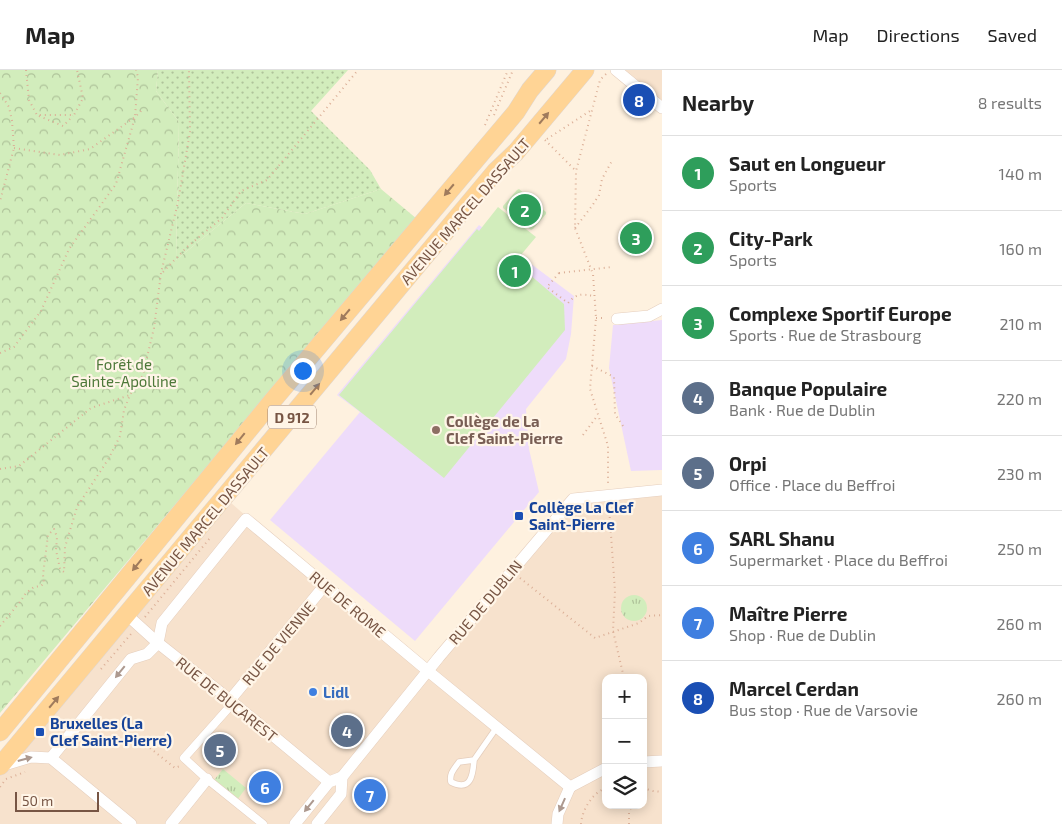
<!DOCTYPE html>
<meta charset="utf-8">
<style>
body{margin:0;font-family:"Exo 2",sans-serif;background:#f2f2f2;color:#222}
.controls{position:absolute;right:15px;bottom:15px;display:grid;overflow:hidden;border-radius:10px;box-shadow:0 2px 12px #0003}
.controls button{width:45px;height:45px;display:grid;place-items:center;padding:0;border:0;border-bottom:1px solid #e0e0e0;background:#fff;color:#222;font:25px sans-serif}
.scale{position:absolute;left:15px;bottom:12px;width:84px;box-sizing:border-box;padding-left:5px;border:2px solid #754;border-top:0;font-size:14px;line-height:18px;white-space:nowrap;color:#754;-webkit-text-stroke:4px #fff5e7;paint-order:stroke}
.you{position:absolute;left:302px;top:300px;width:18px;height:18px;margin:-12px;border:4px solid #fff;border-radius:50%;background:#1a73e8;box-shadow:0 0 0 8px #1a73e833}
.badge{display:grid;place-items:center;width:32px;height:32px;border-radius:50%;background:#111827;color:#fff;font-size:16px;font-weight:700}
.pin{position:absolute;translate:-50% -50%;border:2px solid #fff;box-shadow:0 1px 5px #0006}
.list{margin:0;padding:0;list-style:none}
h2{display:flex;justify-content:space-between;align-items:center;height:65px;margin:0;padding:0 20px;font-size:21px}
h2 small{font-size:16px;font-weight:400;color:#767676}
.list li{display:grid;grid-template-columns:32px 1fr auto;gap:15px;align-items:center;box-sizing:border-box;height:75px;padding:0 20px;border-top:1px solid #e0e0e0}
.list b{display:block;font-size:19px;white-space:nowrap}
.list p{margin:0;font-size:16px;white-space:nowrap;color:#767676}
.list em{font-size:16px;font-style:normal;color:#767676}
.icon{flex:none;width:28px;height:28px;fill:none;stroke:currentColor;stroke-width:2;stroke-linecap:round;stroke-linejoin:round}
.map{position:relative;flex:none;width:662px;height:754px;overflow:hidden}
header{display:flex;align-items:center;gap:30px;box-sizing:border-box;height:70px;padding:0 25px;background:#fff;border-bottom:1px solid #e0e0e0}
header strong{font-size:24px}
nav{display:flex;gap:28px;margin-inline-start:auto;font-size:18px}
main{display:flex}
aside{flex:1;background:#fff}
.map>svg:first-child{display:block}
.residential{fill:#f7e2cd;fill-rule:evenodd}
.education{fill:#eedcfa}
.grass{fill:url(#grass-dots)}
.forest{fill:url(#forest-crowns)}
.park{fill:url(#park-tufts)}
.pitch{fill:#d2edbc}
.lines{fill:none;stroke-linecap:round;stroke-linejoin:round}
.service-casing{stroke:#e5cebd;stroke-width:7}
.pedestrian-casing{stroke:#e5cebd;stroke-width:9}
.minor-casing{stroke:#e5cebd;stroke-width:12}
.primary-casing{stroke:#ded6d2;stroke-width:19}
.path{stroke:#dbaf97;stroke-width:2;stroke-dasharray:1 4;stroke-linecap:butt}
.service{stroke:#fff;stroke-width:5.5}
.pedestrian{stroke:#fff;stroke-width:8}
.minor{stroke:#fff;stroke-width:11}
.primary{stroke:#ffd495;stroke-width:18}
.path-bridge{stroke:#dbaf97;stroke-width:2;stroke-dasharray:1 4;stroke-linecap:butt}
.oneway{fill:#a07b5c}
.oneway2{fill:#ad998f}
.education-dot{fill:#8d6e63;stroke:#fff5e7;stroke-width:2}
.transit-dot{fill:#1a4fb4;stroke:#fff5e7;stroke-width:2}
.shop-dot{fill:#3f7fe0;stroke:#fff5e7;stroke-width:2}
.labels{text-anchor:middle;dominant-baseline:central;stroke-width:4.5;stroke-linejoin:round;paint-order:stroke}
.shield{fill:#fff5e7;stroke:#a08575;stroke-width:1}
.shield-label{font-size:14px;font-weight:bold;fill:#754}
.street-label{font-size:15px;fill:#754;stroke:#fff5e7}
.park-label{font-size:15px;fill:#4d7839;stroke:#fff5e7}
.education-label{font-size:15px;font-weight:bold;fill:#785e54;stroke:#fff5e7;text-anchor:start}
.transit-label{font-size:15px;font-weight:bold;fill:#164399;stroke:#fff5e7;text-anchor:start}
.shop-label{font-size:15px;font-weight:bold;fill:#366cbe;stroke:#fff5e7;text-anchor:start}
</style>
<header>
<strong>Map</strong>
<nav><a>Map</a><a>Directions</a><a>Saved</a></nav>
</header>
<main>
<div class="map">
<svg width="662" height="754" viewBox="0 0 662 754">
<defs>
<pattern id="grass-dots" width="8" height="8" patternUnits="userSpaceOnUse" patternTransform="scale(1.25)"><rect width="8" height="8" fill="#d2edbc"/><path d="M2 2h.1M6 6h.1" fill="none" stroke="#afc39a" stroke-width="1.8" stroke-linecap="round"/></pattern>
<pattern id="forest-crowns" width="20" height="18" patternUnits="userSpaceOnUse" patternTransform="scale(1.25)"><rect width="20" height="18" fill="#d2edbc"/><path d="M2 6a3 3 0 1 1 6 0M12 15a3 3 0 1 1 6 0" fill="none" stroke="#afc39a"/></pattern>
<pattern id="park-tufts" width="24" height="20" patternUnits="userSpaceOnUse" patternTransform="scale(1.25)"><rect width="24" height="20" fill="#d2edbc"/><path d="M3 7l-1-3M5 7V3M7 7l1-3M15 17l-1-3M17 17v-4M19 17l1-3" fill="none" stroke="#afc39a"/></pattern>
</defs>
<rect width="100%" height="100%" fill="#fef1df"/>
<g class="residential">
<polygon points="624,0 662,0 662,31"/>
<path d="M662 415V754H0V689L222 425 426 604 576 423ZM606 608H643V735H606Z"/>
</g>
<g class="education">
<polygon points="479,155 574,226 571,264 566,289 526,339 529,379 539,422 415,571 270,450 360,342 337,325"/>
<polygon points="662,250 662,400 631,401 609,298 613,255"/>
</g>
<polygon class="grass" points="158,0 348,0 311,41 370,100 381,119 305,144 246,133 176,190 179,52 156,21"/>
<polygon class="forest" points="0,0 158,0 156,21 179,52 176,190 246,133 305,144 381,119 417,149 221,380 0,643"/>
<g class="park">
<circle cx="634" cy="538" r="13"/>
<polygon points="223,699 246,718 234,734 210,715"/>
</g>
<g class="pitch">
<polygon points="519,119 546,142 546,144 533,159 531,160 503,138 503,136 517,120"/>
<polygon points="498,137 536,167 515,192 564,234 565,260 444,408 339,325 477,159 479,161"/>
</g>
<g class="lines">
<g class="service-casing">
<path id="service" d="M474 690C473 705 471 722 451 712 449 704 454 699 459 692L474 690 497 657"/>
</g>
<g class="pedestrian-casing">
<polyline id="pedestrian" points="233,633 184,688 207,709 263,754"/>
</g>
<g class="minor-casing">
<g id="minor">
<polyline points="616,0 662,38"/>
<polyline points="617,249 649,246 662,239"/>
<polyline points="127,545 158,573 230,630 329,712"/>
<polyline points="230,630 325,515"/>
<polyline points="51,688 131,589 147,584 158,573 162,553 246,449 428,601 570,717"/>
<polyline points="643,692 662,691"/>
<polyline points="1,696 31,687 51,688 131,754"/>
<polyline points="342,707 439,587 573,429 662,420"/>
<polyline points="570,717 606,698"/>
<polyline points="171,754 207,709"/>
<polyline points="295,754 329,712 342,707 341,724 317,754"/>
<polyline points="557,754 558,744 570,717"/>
</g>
</g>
<g class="primary-casing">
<g id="primary">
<polyline points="0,662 274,329 516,42 530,20 547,0"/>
<polyline points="0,696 495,102 516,82 585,0"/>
</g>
</g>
<g class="path">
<polyline points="26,0 29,30 37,45 74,45 83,28 77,0"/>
<polyline points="606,4 600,10 576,101 575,158 593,204 596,248 590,319 608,376 608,414"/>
<polyline points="0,23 9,37 12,51 14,78 0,131"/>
<polyline points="494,45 513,0"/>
<polyline points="39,46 63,56 73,46"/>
<polyline points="485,55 508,0"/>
<polyline points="547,69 593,39"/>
<polyline points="545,70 575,100"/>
<polyline points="14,78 60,85 90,79 135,47 143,39"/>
<polyline points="575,158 592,136 599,125 602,109 613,89"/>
<polyline points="163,202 187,177 222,148 241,121 267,110 358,0"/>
<path d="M559 203 547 217 568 233C577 223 581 224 594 226"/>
<polyline points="596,248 606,248"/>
<polyline points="0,283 14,277 41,241 69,179 116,114 135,47 138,7 136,0"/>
<polyline points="592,296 614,307 615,344 623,356"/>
<polyline points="583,365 598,345"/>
<polyline points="0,399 19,396 91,338 130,325"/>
<polyline points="609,437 615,521 613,561 624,608"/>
<polyline points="520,508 595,568 639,553 648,546 662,545"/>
<polyline points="145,547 210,468"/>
<polyline points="0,556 20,532 26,523 34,517 41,516 44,513 43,505 48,465 54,459 57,467 56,480 60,499 64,502 65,477 77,437 109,388 120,366 124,340 130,325 143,305 148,283 154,258 161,203 178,132 190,62 189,0"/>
<polyline points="101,599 131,564"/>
<polyline points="150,678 175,698 180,696"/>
<polyline points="0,717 6,709 25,702"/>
<polyline points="643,718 653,721 662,722"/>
<path d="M581 754C582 740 592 723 606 718"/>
<polyline points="629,754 629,742 632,735"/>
</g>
<use href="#service" class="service"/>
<use href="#pedestrian" class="pedestrian"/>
<use href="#minor" class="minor"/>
<use href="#primary" class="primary"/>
<polyline class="path-bridge" points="559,203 612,197"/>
</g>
<defs><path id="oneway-solid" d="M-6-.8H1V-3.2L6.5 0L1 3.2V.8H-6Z" transform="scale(1.25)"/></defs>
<g class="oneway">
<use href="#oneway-solid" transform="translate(544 48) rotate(-50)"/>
<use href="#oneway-solid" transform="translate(449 120) rotate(130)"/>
<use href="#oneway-solid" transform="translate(345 245) rotate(130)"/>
<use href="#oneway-solid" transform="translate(315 319) rotate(-50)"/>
<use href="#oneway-solid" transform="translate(240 369) rotate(129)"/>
<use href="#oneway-solid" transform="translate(137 495) rotate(129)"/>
<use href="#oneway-solid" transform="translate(54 632) rotate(-50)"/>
</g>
<g class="oneway2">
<use href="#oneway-solid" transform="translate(120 602) rotate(129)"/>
<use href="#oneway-solid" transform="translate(25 689) rotate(-15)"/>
<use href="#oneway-solid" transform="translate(562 735) rotate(114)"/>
<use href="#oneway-solid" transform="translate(309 736) rotate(129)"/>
</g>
<circle class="education-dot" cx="436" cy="360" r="5"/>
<g class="transit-dot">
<rect x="514" y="441" width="10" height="10" rx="2.5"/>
<rect x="35" y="657" width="10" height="10" rx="2.5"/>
</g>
<circle class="shop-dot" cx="313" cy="622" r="5"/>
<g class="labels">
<rect class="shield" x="268" y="335.5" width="48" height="23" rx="4"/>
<g class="shield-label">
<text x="292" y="347">D 912</text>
</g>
<g class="street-label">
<text transform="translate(465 141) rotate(-49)">AVENUE MARCEL DASSAULT</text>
<text transform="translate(205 451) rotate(-50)">AVENUE MARCEL DASSAULT</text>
<text transform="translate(485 532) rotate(-50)">RUE DE DUBLIN</text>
<text transform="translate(348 534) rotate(40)">RUE DE ROME</text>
<text transform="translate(278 573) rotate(-50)">RUE DE VIENNE</text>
<text transform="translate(227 629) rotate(39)">RUE DE BUCAREST</text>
</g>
<g class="park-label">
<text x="124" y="294">Forêt de<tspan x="124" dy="17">Sainte-Apolline</tspan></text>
</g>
<g class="education-label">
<text x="446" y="351">Collège de La<tspan x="446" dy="17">Clef Saint-Pierre</tspan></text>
</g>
<g class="transit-label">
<text x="529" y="437">Collège La Clef<tspan x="529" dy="17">Saint-Pierre</tspan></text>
<text x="50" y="653">Bruxelles (La<tspan x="50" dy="17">Clef Saint-Pierre)</tspan></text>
</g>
<g class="shop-label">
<text x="323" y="622">Lidl</text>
</g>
</g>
</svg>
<div class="controls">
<button>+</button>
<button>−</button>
<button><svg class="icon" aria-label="layers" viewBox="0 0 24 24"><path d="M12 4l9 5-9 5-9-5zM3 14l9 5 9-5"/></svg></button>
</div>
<div class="scale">50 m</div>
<div class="you"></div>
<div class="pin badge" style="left:515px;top:201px;background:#2e9e5b">1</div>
<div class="pin badge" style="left:525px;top:140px;background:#2e9e5b">2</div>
<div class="pin badge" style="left:636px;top:168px;background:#2e9e5b">3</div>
<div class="pin badge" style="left:347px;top:661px;background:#5c6f8a">4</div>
<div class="pin badge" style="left:220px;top:680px;background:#5c6f8a">5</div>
<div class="pin badge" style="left:265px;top:717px;background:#3f7fe0">6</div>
<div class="pin badge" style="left:370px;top:725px;background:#3f7fe0">7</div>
<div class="pin badge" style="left:639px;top:30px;background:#1a4fb4">8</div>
</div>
<aside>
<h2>Nearby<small>8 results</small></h2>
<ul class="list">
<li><span class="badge" style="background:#2e9e5b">1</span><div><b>Saut en Longueur</b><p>Sports</p></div><em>140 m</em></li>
<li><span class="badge" style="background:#2e9e5b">2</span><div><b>City-Park</b><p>Sports</p></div><em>160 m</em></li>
<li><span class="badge" style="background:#2e9e5b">3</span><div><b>Complexe Sportif Europe</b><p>Sports · Rue de Strasbourg</p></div><em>210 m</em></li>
<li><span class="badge" style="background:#5c6f8a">4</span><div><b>Banque Populaire</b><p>Bank · Rue de Dublin</p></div><em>220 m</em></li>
<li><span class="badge" style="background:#5c6f8a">5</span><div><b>Orpi</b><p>Office · Place du Beffroi</p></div><em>230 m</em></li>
<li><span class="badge" style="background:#3f7fe0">6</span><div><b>SARL Shanu</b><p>Supermarket · Place du Beffroi</p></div><em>250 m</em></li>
<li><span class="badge" style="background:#3f7fe0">7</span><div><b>Maître Pierre</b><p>Shop · Rue de Dublin</p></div><em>260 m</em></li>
<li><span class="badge" style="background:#1a4fb4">8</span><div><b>Marcel Cerdan</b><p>Bus stop · Rue de Varsovie</p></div><em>260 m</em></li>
</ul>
</aside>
</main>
